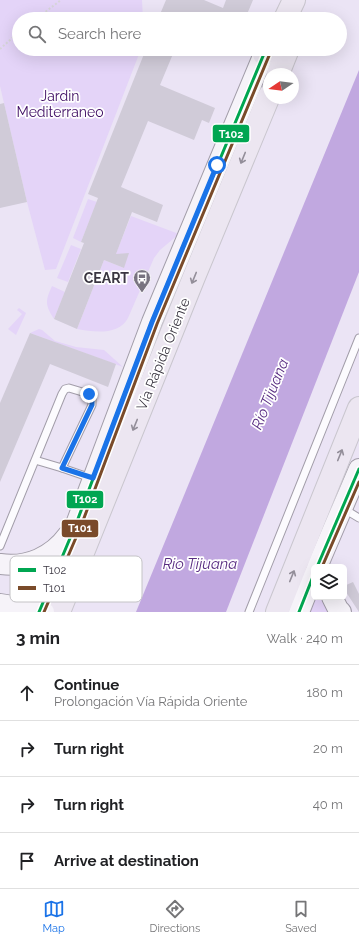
<!DOCTYPE html>
<meta charset="utf-8">
<style>
body{margin:0;font-family:Raleway,sans-serif;background:#f2f2f2;color:#202124}
.controls{position:absolute;right:12px;bottom:12px;display:grid;overflow:hidden;border-radius:6px;box-shadow:0 4px 16px #0002}
.controls button{width:36px;height:36px;display:grid;place-items:center;padding:0;border:0;border-bottom:1px solid #e0e0e0;background:#fff;color:#202124;font:20px sans-serif}
.compass{position:absolute;left:263px;top:68px;width:36px;height:36px;border-radius:50%;background:#fff;box-shadow:0 4px 16px #0002;rotate:257deg}
.stop{position:absolute;width:12px;height:12px;margin:-9px;border:3px solid #1a73e8;border-radius:50%;background:#fff}
.stop.end{background:#1a73e8;border-color:#fff;box-shadow:0 1px 4px #0008}
.list{margin:0;padding:0;list-style:none}
h2{display:flex;justify-content:space-between;align-items:center;height:52px;margin:0;padding:0 16px;font-size:17px}
h2 small{font-size:13px;font-weight:400;color:#757577}
.list li{display:grid;grid-template-columns:26px 1fr auto;gap:12px;align-items:center;box-sizing:border-box;height:56px;padding:0 16px;border-top:1px solid #e0e0e0}
.list b{display:block;font-size:15px;white-space:nowrap}
.list p{margin:0;font-size:13px;white-space:nowrap;color:#757577}
.list em{font-size:13px;font-style:normal;color:#757577}
.icon{flex:none;width:22px;height:22px;fill:none;stroke:currentColor;stroke-width:2;stroke-linecap:round;stroke-linejoin:round}
.map{position:relative;flex:none;width:359px;height:612px;overflow:hidden}
.search{position:absolute;background:#fff;box-shadow:0 4px 16px #0002;left:12px;right:12px;top:12px;height:44px;display:flex;align-items:center;gap:10px;box-sizing:border-box;padding:0 14px;border-radius:22px;color:#757577;font-size:15px}
.sheet{height:276px;background:#fff}
nav{display:flex;justify-content:space-around;align-items:center;box-sizing:border-box;height:56px;border-top:1px solid #e0e0e0;background:#fff;font-size:11px;color:#757577}
nav a{display:grid;justify-items:center;gap:2px}
nav .on{color:#1a73e8}
.map>svg:first-child{display:block}
.green{fill:#e4d4f8}
.water{fill:#c1a8e0}
.building{fill:#d0cbd8}
.lines{fill:none;stroke-linecap:round;stroke-linejoin:round}
.service-casing{stroke:#a29da9;stroke-width:9}
.secondary-casing{stroke:#a29da9;stroke-width:22}
.trunk-casing{stroke:#c9c6ce;stroke-width:24}
.path{stroke:#d7d5d9;stroke-width:2;stroke-dasharray:2 2;stroke-linecap:butt}
.service{stroke:#fcfbfe;stroke-width:7}
.secondary{stroke:#f6f3f9;stroke-width:20}
.trunk{stroke:#ece6f1;stroke-width:22}
.secondary-bridge-casing{stroke:#a29da9;stroke-width:22;stroke-linecap:butt}
.secondary-bridge{stroke:#f6f3f9;stroke-width:20}
.bus-1-casing{stroke:#fff;stroke-width:6}
.bus-2-casing{stroke:#fff;stroke-width:6}
.bus-1{stroke:#00a651;stroke-width:3}
.bus-2{stroke:#7a4b2a;stroke-width:3}
.oneway{stroke:#938e99}
.route{stroke:#1a73e8;stroke-width:5}
.labels{text-anchor:middle;dominant-baseline:central;stroke-width:3.5;stroke-linejoin:round;paint-order:stroke}
.park-label{font-size:14px;fill:#3d0b62;stroke:#fff}
.poi-label{font-size:14px;font-weight:bold;fill:#3a3641;stroke:#fff;text-anchor:end}
.street-label{font-size:14px;fill:#3a3641;stroke:#fff}
.water-label{font-size:15px;font-style:italic;fill:#572b80;stroke:#fff}
.key{fill:#fff;stroke:#c4c3c6;stroke-width:1}
.key-label{font-size:11px;fill:#3a3641}
.line-badge{stroke:#fff;stroke-width:1.5}
.badge-label{font-size:11px;text-anchor:middle;font-weight:bold;fill:#fff}
</style>
<div class="map">
<svg width="359" height="612" viewBox="0 0 359 612">
<rect width="100%" height="100%" fill="#ebe4f5"/>
<g class="green">
<polygon points="0,0 142,0 143,19 19,19 19,49 141,49 56,269 45,270 27,202 0,86"/>
<polygon points="88,199 97,202 81,242 73,238"/>
<path d="M131 216 179 234 160 250 154 258 128 318C118 336 94 332 77 329L104 260 124 268 115 256Z"/>
<polygon points="71,245 81,249 68,282 57,278"/>
<path d="M52 286 65 292 54 319C45 305 45 301 52 286Z"/>
<polygon points="19,308 26,313 16,335 8,329 22,314 17,310"/>
<polygon points="39,329 42,330 55,341 76,347 104,350 123,367 30,333"/>
<polygon points="315,597 327,597 336,612 310,612"/>
</g>
<polygon class="water" points="359,70 359,272 226,612 136,612"/>
<g class="building">
<polygon points="166,0 204,0 223,8 226,0 253,0 245,19 199,19 185,13 183,19 158,19"/>
<polygon points="146,49 175,49 160,85 215,108 209,123 202,120 194,140 148,121 121,187 163,205 157,222 132,212 116,254 129,253 124,268 104,260 77,329 54,319 84,243 81,242 98,198 88,194"/>
<polygon points="4,103 27,202 0,208 0,104"/>
<polygon points="30,333 116,364 108,387 50,364 0,482 0,403"/>
<polygon points="353,582 359,594 359,612 346,592 344,586"/>
</g>
<g class="lines">
<g class="service-casing">
<g id="service">
<polyline points="62,468 91,478"/>
<polyline points="344,509 359,518"/>
<polyline points="0,546 62,394 65,389 69,388 89,394 92,400 92,405 62,468 35,460"/>
<polyline points="249,612 359,338"/>
</g>
</g>
<g class="secondary-casing">
<g id="secondary">
<path d="M0 564C27 568 52 557 68 535"/>
<polyline points="317,567 359,469"/>
<polyline points="332,597 338,609 341,612"/>
<polyline points="0,604 19,607"/>
<polyline points="39,612 76,524 152,322 266,49"/>
<polyline points="299,612 314,574"/>
</g>
</g>
<g class="trunk-casing">
<g id="trunk">
<polyline points="285,19 294,0"/>
<polyline points="264,54 268,49"/>
<polyline points="278,74 288,49"/>
<polyline points="59,612 194,277 269,96"/>
<polyline points="277,612 359,408"/>
</g>
</g>
<g class="path">
<polyline points="36,19 61,0"/>
<polyline points="0,49 19,32"/>
</g>
<use href="#service" class="service"/>
<use href="#secondary" class="secondary"/>
<use href="#trunk" class="trunk"/>
<g class="secondary-bridge-casing">
<polyline id="secondary-bridge" points="19,607 44,612"/>
</g>
<use href="#secondary-bridge" class="secondary-bridge"/>
<g class="bus-1-casing">
<g id="bus-1">
<polyline points="317,567 359,469"/>
<polyline points="39,612 76,524 152,322 266,49"/>
<polyline points="299,612 314,574"/>
</g>
</g>
<g class="bus-2-casing">
<g id="bus-2">
<polyline points="322,567 359,482"/>
<polyline points="44,612 81,526 157,324 271,51"/>
</g>
</g>
<use href="#bus-1" class="bus-1"/>
<use href="#bus-2" class="bus-2"/>
</g>
<defs><path id="oneway-shaft" d="M-6 0H5M1.5-3L5.5 0L1.5 3" fill="none" stroke-width="1.6" stroke-linecap="round" stroke-linejoin="round"/></defs>
<g class="oneway">
<use href="#oneway-shaft" transform="translate(243 158) rotate(112)"/>
<use href="#oneway-shaft" transform="translate(194 278) rotate(112)"/>
<use href="#oneway-shaft" transform="translate(135 425) rotate(112)"/>
<use href="#oneway-shaft" transform="translate(340 455) rotate(-68)"/>
<use href="#oneway-shaft" transform="translate(292 576) rotate(-68)"/>
</g>
<g class="lines">
<polyline class="route" points="89,394 92,400 92,405 62,468 93,478 152,322 217,165"/>
</g>
<defs>
<g id="bus-pin" transform="scale(0.9)"><path d="M0 17L-7.5 6A9.5 9.5 0 1 1 7.5 6Z" fill="#787380" stroke="#fff"/><path d="M-5-6H5V4H4V6H2V4H-2V6H-4V4H-5ZM-3.5-4V0h7V-4ZM-3.5 1.2v1.5H-2V1.2ZM2 1.2v1.5H3.5V1.2Z" fill="#fff"/></g>
</defs>
<g fill-rule="evenodd">
<use href="#bus-pin" x="142" y="278"/>
</g>
<g class="labels">
<g class="park-label">
<text x="60" y="96">Jardin<tspan x="60" dy="16">Mediterraneo</tspan></text>
</g>
<g class="poi-label">
<text x="129" y="278">CEART</text>
</g>
<g class="street-label">
<text transform="translate(163 354) rotate(-68)">Vía Rápida Oriente</text>
</g>
<g class="water-label">
<text transform="translate(270 394) rotate(-68)">Río Tijuana</text>
<text x="200" y="564">Rio Tijuana</text>
</g>
</g>
<rect x="10" y="556" width="132" height="46" rx="6" class="key"/>
<rect x="18" y="568" width="18" height="4" fill="#00a651"/>
<rect x="18" y="586" width="18" height="4" fill="#7a4b2a"/>
<g class="key-label">
<text x="43" y="574">T102</text>
<text x="43" y="592">T101</text>
</g>
<g class="line-badge">
<rect x="212" y="124" width="38" height="19" rx="4" fill="#00a651"/>
<rect x="66" y="490" width="38" height="19" rx="4" fill="#00a651"/>
<rect x="61" y="519" width="38" height="19" rx="4" fill="#7a4b2a"/>
</g>
<g class="badge-label">
<text x="231" y="138">T102</text>
<text x="85" y="503">T102</text>
<text x="80" y="532">T101</text>
</g>
</svg>
<div class="controls">
<button><svg class="icon" aria-label="layers" viewBox="0 0 24 24"><path d="M12 4l9 5-9 5-9-5zM3 14l9 5 9-5"/></svg></button>
</div>
<svg class="compass" viewBox="-18 -18 36 36"><path d="M0-13l5 13h-10z" fill="#e53935"/><path d="M0 13l5-13h-10z" fill="#757577"/></svg>
<div class="stop" style="left:217px;top:165px"></div>
<div class="stop end" style="left:89px;top:394px"></div>
<div class="search"><svg class="icon" aria-label="search" viewBox="0 0 24 24"><circle cx="10" cy="10" r="6"/><path d="M15 15l6 6"/></svg>Search here</div>
</div>
<section class="sheet">
<h2>3 min<small>Walk · 240 m</small></h2>
<ul class="list">
<li><svg class="icon" aria-label="ahead" viewBox="0 0 24 24"><path d="M12 20V5M6 11l6-6 6 6"/></svg><div><b>Continue</b><p>Prolongación Vía Rápida Oriente</p></div><em>180 m</em></li>
<li><svg class="icon" aria-label="right" viewBox="0 0 24 24"><path d="M7 20v-9h11M14 6l5 5-5 5"/></svg><div><b>Turn right</b></div><em>20 m</em></li>
<li><svg class="icon" aria-label="right" viewBox="0 0 24 24"><path d="M7 20v-9h11M14 6l5 5-5 5"/></svg><div><b>Turn right</b></div><em>40 m</em></li>
<li><svg class="icon" aria-label="arrive" viewBox="0 0 24 24"><path d="M6 21V4h12l-3 4 3 4H6"/></svg><div><b>Arrive at destination</b></div></li>
</ul>
</section>
<nav>
<a class="on"><svg class="icon" aria-label="map" viewBox="0 0 24 24"><path d="M3 6l6-2 6 2 6-2v14l-6 2-6-2-6 2zM9 4v14M15 6v14"/></svg>Map</a>
<a><svg class="icon" aria-label="directions" viewBox="0 0 24 24"><path d="M12 3l9 9-9 9-9-9zM9 14v-3h6M13 9l2 2-2 2"/></svg>Directions</a>
<a><svg class="icon" aria-label="saved" viewBox="0 0 24 24"><path d="M7 4h10v16l-5-4-5 4z"/></svg>Saved</a>
</nav>
